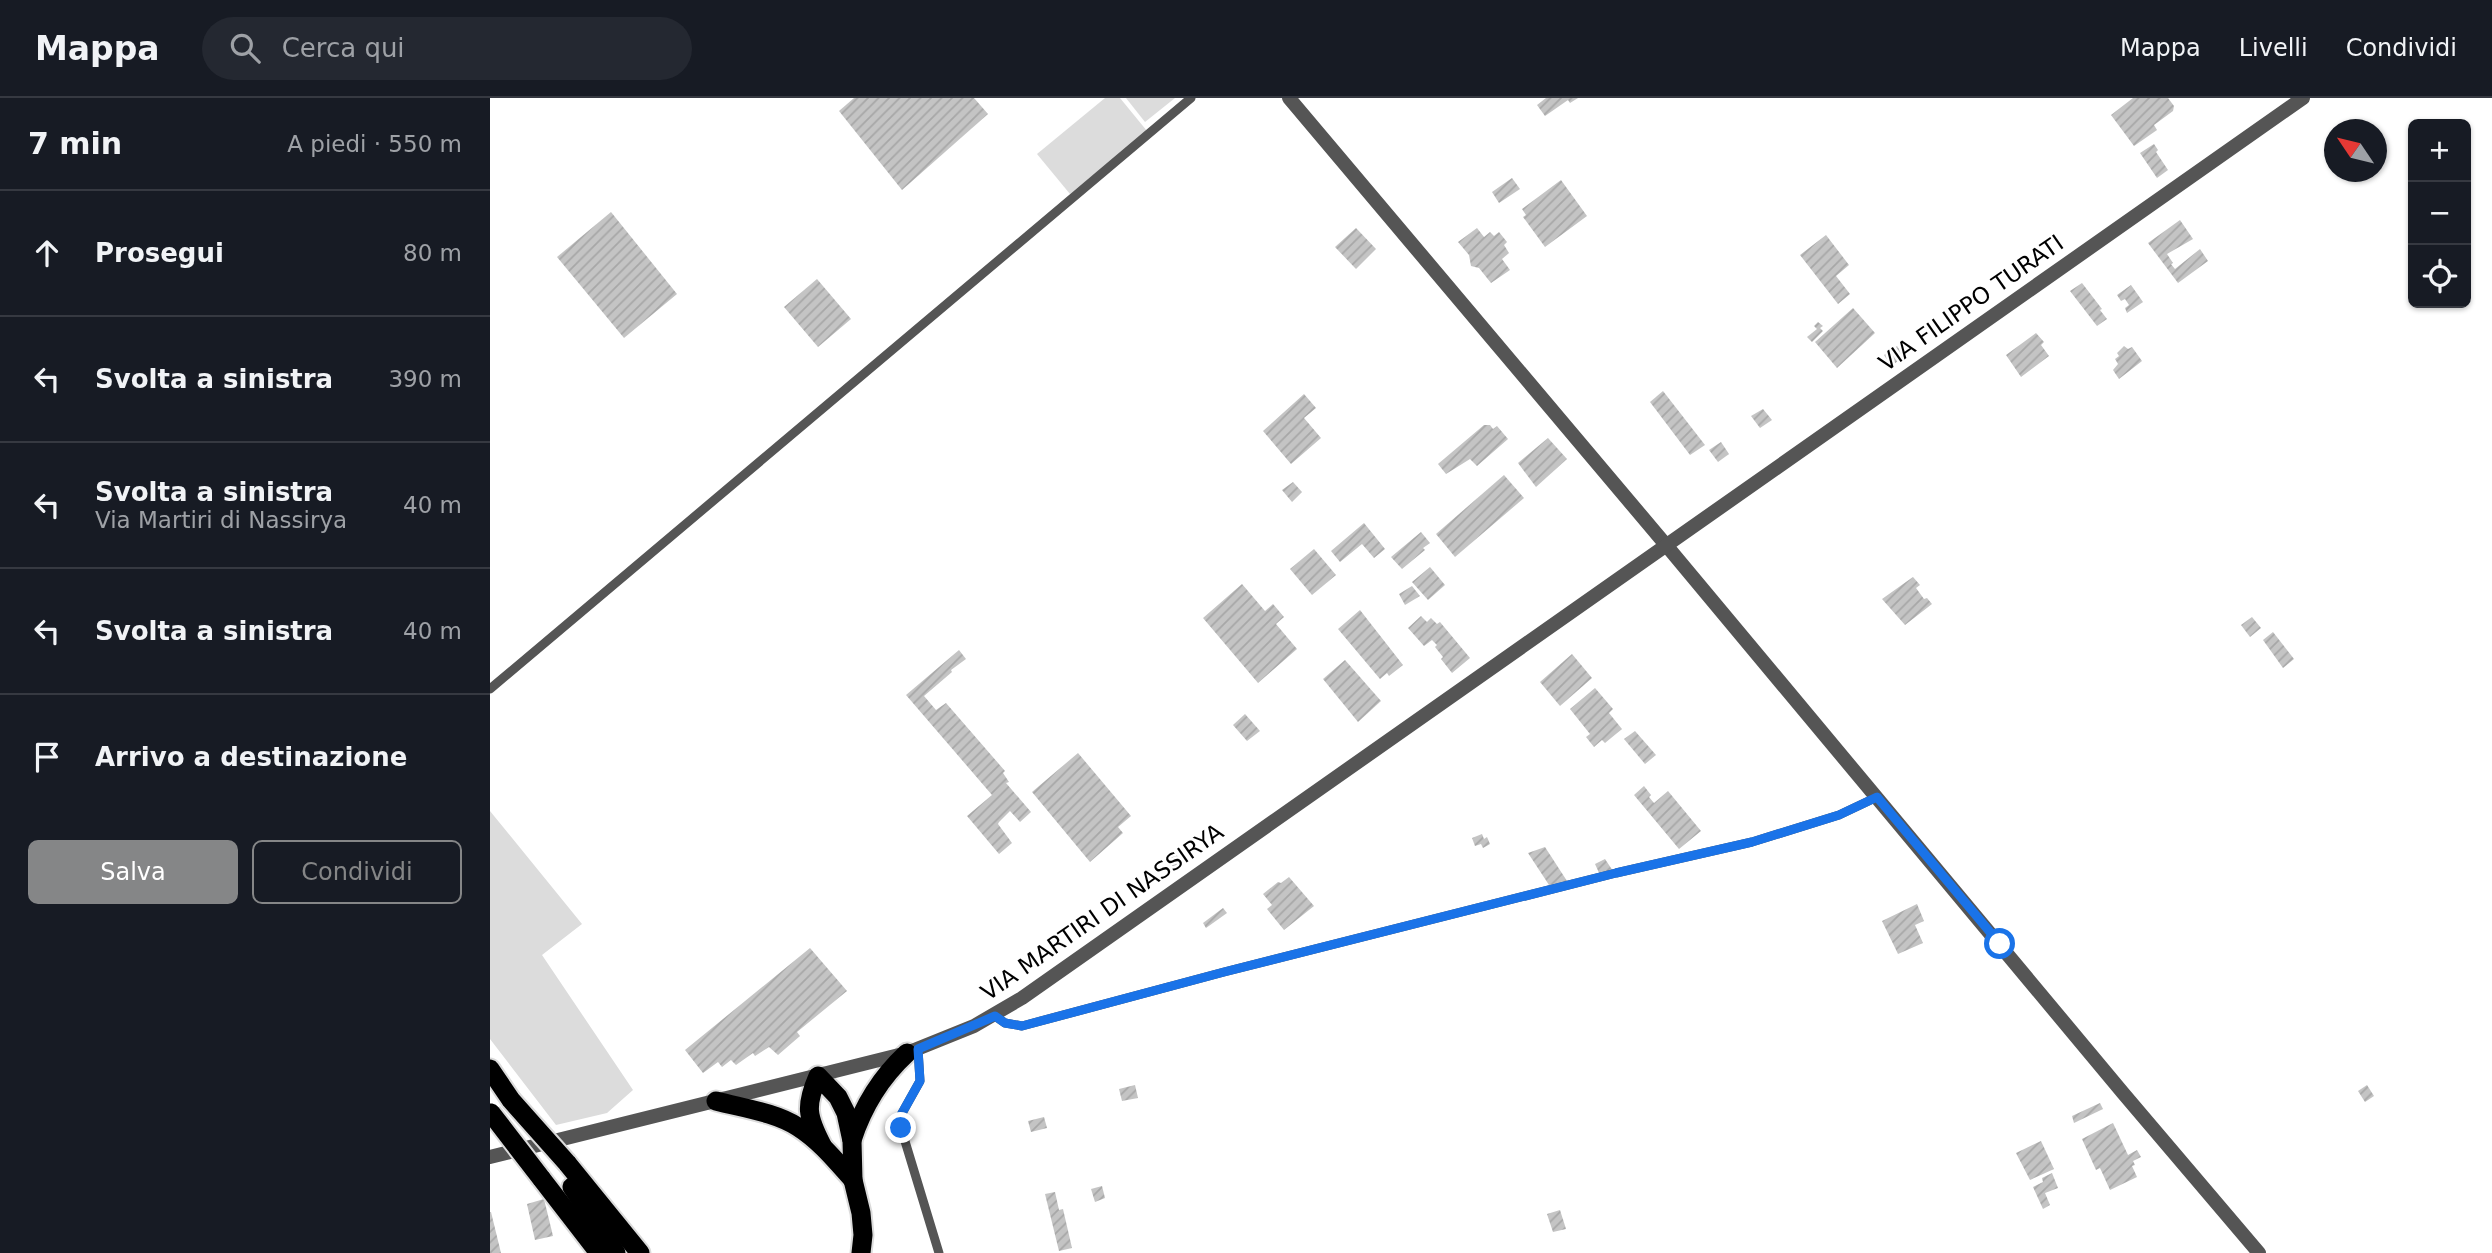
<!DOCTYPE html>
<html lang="it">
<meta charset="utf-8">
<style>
body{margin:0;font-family:"DejaVu Sans",sans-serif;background:#242831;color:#f1f3f6}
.controls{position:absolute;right:21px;top:21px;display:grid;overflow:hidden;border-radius:10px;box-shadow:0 2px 5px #0004}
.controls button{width:63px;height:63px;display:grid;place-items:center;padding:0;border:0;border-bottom:2px solid #363941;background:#171b24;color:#f1f3f6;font:35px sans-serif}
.compass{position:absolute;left:1834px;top:21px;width:63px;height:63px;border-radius:50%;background:#171b24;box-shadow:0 2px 5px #0004;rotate:305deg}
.stop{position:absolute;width:21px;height:21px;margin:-16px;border:5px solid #1a73e8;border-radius:50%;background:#fff}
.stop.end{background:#1a73e8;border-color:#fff;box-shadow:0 2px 7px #0008}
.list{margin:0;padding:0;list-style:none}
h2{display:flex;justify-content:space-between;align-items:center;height:91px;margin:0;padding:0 28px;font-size:30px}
h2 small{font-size:23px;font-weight:400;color:#9ea1a6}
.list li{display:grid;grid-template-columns:46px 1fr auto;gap:21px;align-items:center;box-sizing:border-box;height:126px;padding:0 28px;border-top:2px solid #363941}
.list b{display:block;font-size:26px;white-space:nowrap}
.list p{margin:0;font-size:23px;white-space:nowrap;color:#9ea1a6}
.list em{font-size:23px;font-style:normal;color:#9ea1a6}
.actions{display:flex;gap:14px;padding:21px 28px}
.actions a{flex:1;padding:16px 0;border:2px solid #858687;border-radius:10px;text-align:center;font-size:24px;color:#858687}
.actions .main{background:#858687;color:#fff}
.icon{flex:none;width:38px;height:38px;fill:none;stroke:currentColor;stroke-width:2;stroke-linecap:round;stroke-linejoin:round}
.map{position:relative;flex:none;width:2002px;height:1155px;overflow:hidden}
header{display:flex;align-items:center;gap:42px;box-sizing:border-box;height:98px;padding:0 35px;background:#171b24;border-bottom:2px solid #363941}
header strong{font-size:33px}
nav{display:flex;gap:38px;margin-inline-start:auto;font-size:24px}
.search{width:490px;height:63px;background:#242831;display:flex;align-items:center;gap:18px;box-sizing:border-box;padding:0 24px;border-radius:38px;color:#9ea1a6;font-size:26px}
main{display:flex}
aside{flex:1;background:#171b24}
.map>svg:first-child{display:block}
.green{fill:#dcdcdc}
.building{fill:url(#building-hatch)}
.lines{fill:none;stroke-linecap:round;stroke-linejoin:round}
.trunk-casing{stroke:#dbdbdb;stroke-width:23}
.service{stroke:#555;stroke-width:9}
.minor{stroke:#555;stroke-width:14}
.tertiary{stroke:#555;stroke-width:14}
.trunk{stroke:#000;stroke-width:19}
.trunk-bridge-casing{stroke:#dbdbdb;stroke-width:23;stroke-linecap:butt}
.trunk-bridge{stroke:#000;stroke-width:19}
.route{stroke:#1a73e8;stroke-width:9}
.labels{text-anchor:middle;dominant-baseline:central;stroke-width:5;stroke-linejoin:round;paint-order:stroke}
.street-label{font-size:23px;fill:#000;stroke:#fff}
</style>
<header>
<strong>Mappa</strong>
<div class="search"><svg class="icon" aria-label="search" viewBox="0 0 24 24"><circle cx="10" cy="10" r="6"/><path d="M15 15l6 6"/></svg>Cerca qui</div>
<nav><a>Mappa</a><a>Livelli</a><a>Condividi</a></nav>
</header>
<main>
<aside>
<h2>7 min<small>A piedi · 550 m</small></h2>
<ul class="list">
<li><svg class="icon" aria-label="ahead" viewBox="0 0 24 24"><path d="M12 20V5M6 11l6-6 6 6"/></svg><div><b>Prosegui</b></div><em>80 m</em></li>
<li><svg class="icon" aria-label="left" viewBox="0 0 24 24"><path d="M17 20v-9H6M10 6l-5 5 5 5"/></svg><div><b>Svolta a sinistra</b></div><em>390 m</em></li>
<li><svg class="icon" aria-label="left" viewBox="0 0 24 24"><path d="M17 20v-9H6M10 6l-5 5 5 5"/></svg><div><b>Svolta a sinistra</b><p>Via Martiri di Nassirya</p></div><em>40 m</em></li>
<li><svg class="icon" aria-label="left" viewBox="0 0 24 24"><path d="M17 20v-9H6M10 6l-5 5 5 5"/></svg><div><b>Svolta a sinistra</b></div><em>40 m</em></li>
<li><svg class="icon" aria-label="arrive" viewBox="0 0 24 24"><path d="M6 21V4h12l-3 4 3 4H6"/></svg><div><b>Arrivo a destinazione</b></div></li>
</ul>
<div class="actions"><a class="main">Salva</a><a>Condividi</a></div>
</aside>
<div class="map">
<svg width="2002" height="1155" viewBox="0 0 2002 1155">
<defs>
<pattern id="building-hatch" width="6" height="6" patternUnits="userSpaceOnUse" patternTransform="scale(1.75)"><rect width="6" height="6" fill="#c4c4c4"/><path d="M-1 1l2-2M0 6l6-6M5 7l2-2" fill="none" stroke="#a7a7a7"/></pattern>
</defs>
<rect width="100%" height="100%" fill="#fff"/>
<g class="green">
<polygon points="615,0 630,0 657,33 580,96 547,56"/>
<polygon points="636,0 685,0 655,24"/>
<polygon points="0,713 92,826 52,857 143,992 117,1015 66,1027 0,941"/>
</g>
<g class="building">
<polygon points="364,0 484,0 498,16 412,92 349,13"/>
<polygon points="1056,0 1088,0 1080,5 1078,2 1055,18 1047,7"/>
<polygon points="1643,0 1678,0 1684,8 1683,13 1664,27 1667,32 1644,48 1621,17"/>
<polygon points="1664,46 1668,52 1666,54 1678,72 1667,80 1650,55"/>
<polygon points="1022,80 1030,91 1009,105 1002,94"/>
<polygon points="1071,82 1097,118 1055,149 1033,119 1036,117 1032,111"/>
<polygon points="121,114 187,196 134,240 67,159"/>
<polygon points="1690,122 1703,141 1677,156 1683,165 1681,166 1685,171 1710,151 1718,163 1688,185 1658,145"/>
<polygon points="866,130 886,151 866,171 845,149"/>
<polygon points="987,130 994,139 1000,134 1004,138 1009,134 1017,144 1014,147 1019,155 1012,161 1020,172 1001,185 989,170 981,168 979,157 968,144"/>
<polygon points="1336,137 1359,167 1346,178 1360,196 1348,206 1310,157"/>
<polygon points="327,181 361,221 328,249 294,209"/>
<polygon points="1592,185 1612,211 1610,212 1617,221 1607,228 1580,193"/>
<polygon points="1641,187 1653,204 1637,215 1635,210 1639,207 1635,201 1631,203 1627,197"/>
<polygon points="1363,210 1385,235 1347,270 1325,244"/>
<polygon points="1328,224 1333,228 1330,230 1333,233 1322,244 1317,239 1327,231 1324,228"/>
<polygon points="1546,235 1554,244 1551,247 1559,258 1531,279 1516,257"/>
<polygon points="1407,248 1414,259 1401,268 1394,257"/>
<polygon points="1634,248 1638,251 1642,249 1652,263 1629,281 1623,272 1628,266 1625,261 1629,258 1627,255"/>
<polygon points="1173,293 1215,347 1200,357 1160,304"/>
<polygon points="814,296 826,310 814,320 831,340 801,366 773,333"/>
<polygon points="1273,311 1282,322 1270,330 1261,318"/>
<polygon points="994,327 1000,327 1003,331 1007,328 1018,341 987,368 980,361 956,376 948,366"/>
<polygon points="1058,340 1077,361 1046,389 1028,365"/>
<polygon points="1231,344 1239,356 1228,364 1219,352"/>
<polygon points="1014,377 1034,400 965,459 946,436"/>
<polygon points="803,384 812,394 802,404 792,392"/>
<polygon points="874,425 895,451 884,460 872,446 850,464 841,453"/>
<polygon points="931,434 940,445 933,450 935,452 912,471 901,459"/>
<polygon points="824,451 846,477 822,497 800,471"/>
<polygon points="940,469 955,487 938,502 922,484"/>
<polygon points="1423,479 1430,487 1426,490 1434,501 1437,500 1442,506 1415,527 1392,501"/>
<polygon points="752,486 775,513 783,506 794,519 786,526 807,551 768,585 713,520"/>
<polygon points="922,488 930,498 915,507 909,496"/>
<polygon points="870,512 913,567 899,578 897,575 890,581 848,531"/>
<polygon points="931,518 937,524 941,520 947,526 950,524 980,560 962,575 951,561 953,559 945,549 947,547 942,542 934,548 918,530"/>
<polygon points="1762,519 1771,530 1760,539 1751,527"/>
<polygon points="1783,534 1804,561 1793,570 1773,542"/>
<polygon points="469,552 476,561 461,572 462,574 434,598 446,612 456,605 515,673 513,675 519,684 516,685 541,714 530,724 520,713 509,724 508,726 522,745 509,756 477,718 502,697 416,597"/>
<polygon points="1082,556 1102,580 1070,608 1050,584"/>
<polygon points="855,562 891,603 868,624 833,581"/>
<polygon points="1105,590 1123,611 1119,615 1132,631 1115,645 1112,642 1104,649 1096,639 1100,636 1080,611"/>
<polygon points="755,616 770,633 757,643 743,627"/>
<polygon points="1145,633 1166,657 1155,666 1134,641"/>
<polygon points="588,655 641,718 628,729 633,735 600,764 542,694"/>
<polygon points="1154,688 1161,697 1159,699 1164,705 1178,693 1211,733 1189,751 1144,697"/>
<polygon points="992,736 994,741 997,739 1000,746 993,750 991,746 985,748 982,740"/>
<polygon points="1055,749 1077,783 1059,787 1038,755"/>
<polygon points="683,753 692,763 684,770 678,762 681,759 679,756"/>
<polygon points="1115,761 1123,773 1110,777 1105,766"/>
<polygon points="799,779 824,808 794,832 777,811 782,807 773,796 788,784 791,785"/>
<polygon points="1427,806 1434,823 1425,827 1433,845 1408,856 1392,823"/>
<polygon points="733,810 737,815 716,830 713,825"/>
<polygon points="320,850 357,893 307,934 310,938 288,957 279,949 265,958 263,955 246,967 241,962 232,969 228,964 213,975 195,952"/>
<polygon points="645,987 648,1000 632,1003 629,991"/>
<polygon points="1877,987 1884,998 1875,1004 1868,993"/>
<polygon points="1610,1005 1613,1011 1584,1025 1582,1018"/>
<polygon points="554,1019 557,1030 541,1034 538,1023"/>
<polygon points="1623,1025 1638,1057 1647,1052 1651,1059 1643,1063 1645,1067 1642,1068 1647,1079 1620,1092 1610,1070 1606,1072 1592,1041"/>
<polygon points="1551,1043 1564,1071 1540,1082 1526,1055"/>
<polygon points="1562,1075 1568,1090 1555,1095 1560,1107 1553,1111 1543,1089 1553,1084 1552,1080"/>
<polygon points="612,1088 615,1100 605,1104 601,1091"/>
<polygon points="565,1094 569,1112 573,1111 582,1150 569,1153 555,1096"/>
<polygon points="54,1101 63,1138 45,1142 37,1106"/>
<polygon points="1070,1112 1076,1131 1063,1134 1057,1116"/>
<polygon points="0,1114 1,1114 11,1155 0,1155"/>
</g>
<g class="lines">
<g class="trunk-casing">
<g id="trunk">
<polyline points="0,971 21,1002"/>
<path d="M226 1003C252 1010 285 1014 308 1029 330 1043 346 1063 363 1082"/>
<path d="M362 1042C373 1008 390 980 417 955"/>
<path d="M332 1047C317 1018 315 1008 328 978L348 999 356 1015 362 1043 363 1082 371 1115 373 1137 371 1155"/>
<polyline points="77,1065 150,1155"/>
<polyline points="51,1080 109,1155"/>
<polyline points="82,1089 126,1155"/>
</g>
</g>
<g class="service">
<polyline points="0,591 701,0"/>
<polyline points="505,918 515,925 532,928 734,874 1126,775 1262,744 1349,717 1387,699"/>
<polyline points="428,951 430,983 411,1017 411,1030 449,1155"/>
</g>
<polyline class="minor" points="1176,447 1633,995 1769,1155"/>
<g class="tertiary">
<polyline points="799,0 1176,447"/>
<polyline points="0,1059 417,955 484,928 532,900 1813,0"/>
</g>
<use href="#trunk" class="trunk"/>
<g class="trunk-bridge-casing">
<g id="trunk-bridge">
<polyline points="21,1002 77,1065"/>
<polyline points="1,1015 51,1080"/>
</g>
</g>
<use href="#trunk-bridge" class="trunk-bridge"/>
</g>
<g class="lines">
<polyline class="route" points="411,1030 411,1017 430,983 428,951 505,918 515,925 532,928 734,874 1126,775 1262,744 1349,717 1387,699 1510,846"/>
</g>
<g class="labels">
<g class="street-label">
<text transform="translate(1481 205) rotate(-35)">VIA FILIPPO TURATI</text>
<text transform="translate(612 814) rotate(-35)">VIA MARTIRI DI NASSIRYA</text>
</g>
</g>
</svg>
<div class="controls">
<button>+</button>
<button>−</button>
<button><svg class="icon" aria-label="locate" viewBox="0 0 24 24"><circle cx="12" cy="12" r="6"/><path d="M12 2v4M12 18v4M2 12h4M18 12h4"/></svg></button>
</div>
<svg class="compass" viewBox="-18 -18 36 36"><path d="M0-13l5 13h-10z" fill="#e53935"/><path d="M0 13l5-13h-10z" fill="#9ea1a6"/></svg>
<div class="stop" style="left:1510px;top:846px"></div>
<div class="stop end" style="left:411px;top:1030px"></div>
</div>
</main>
